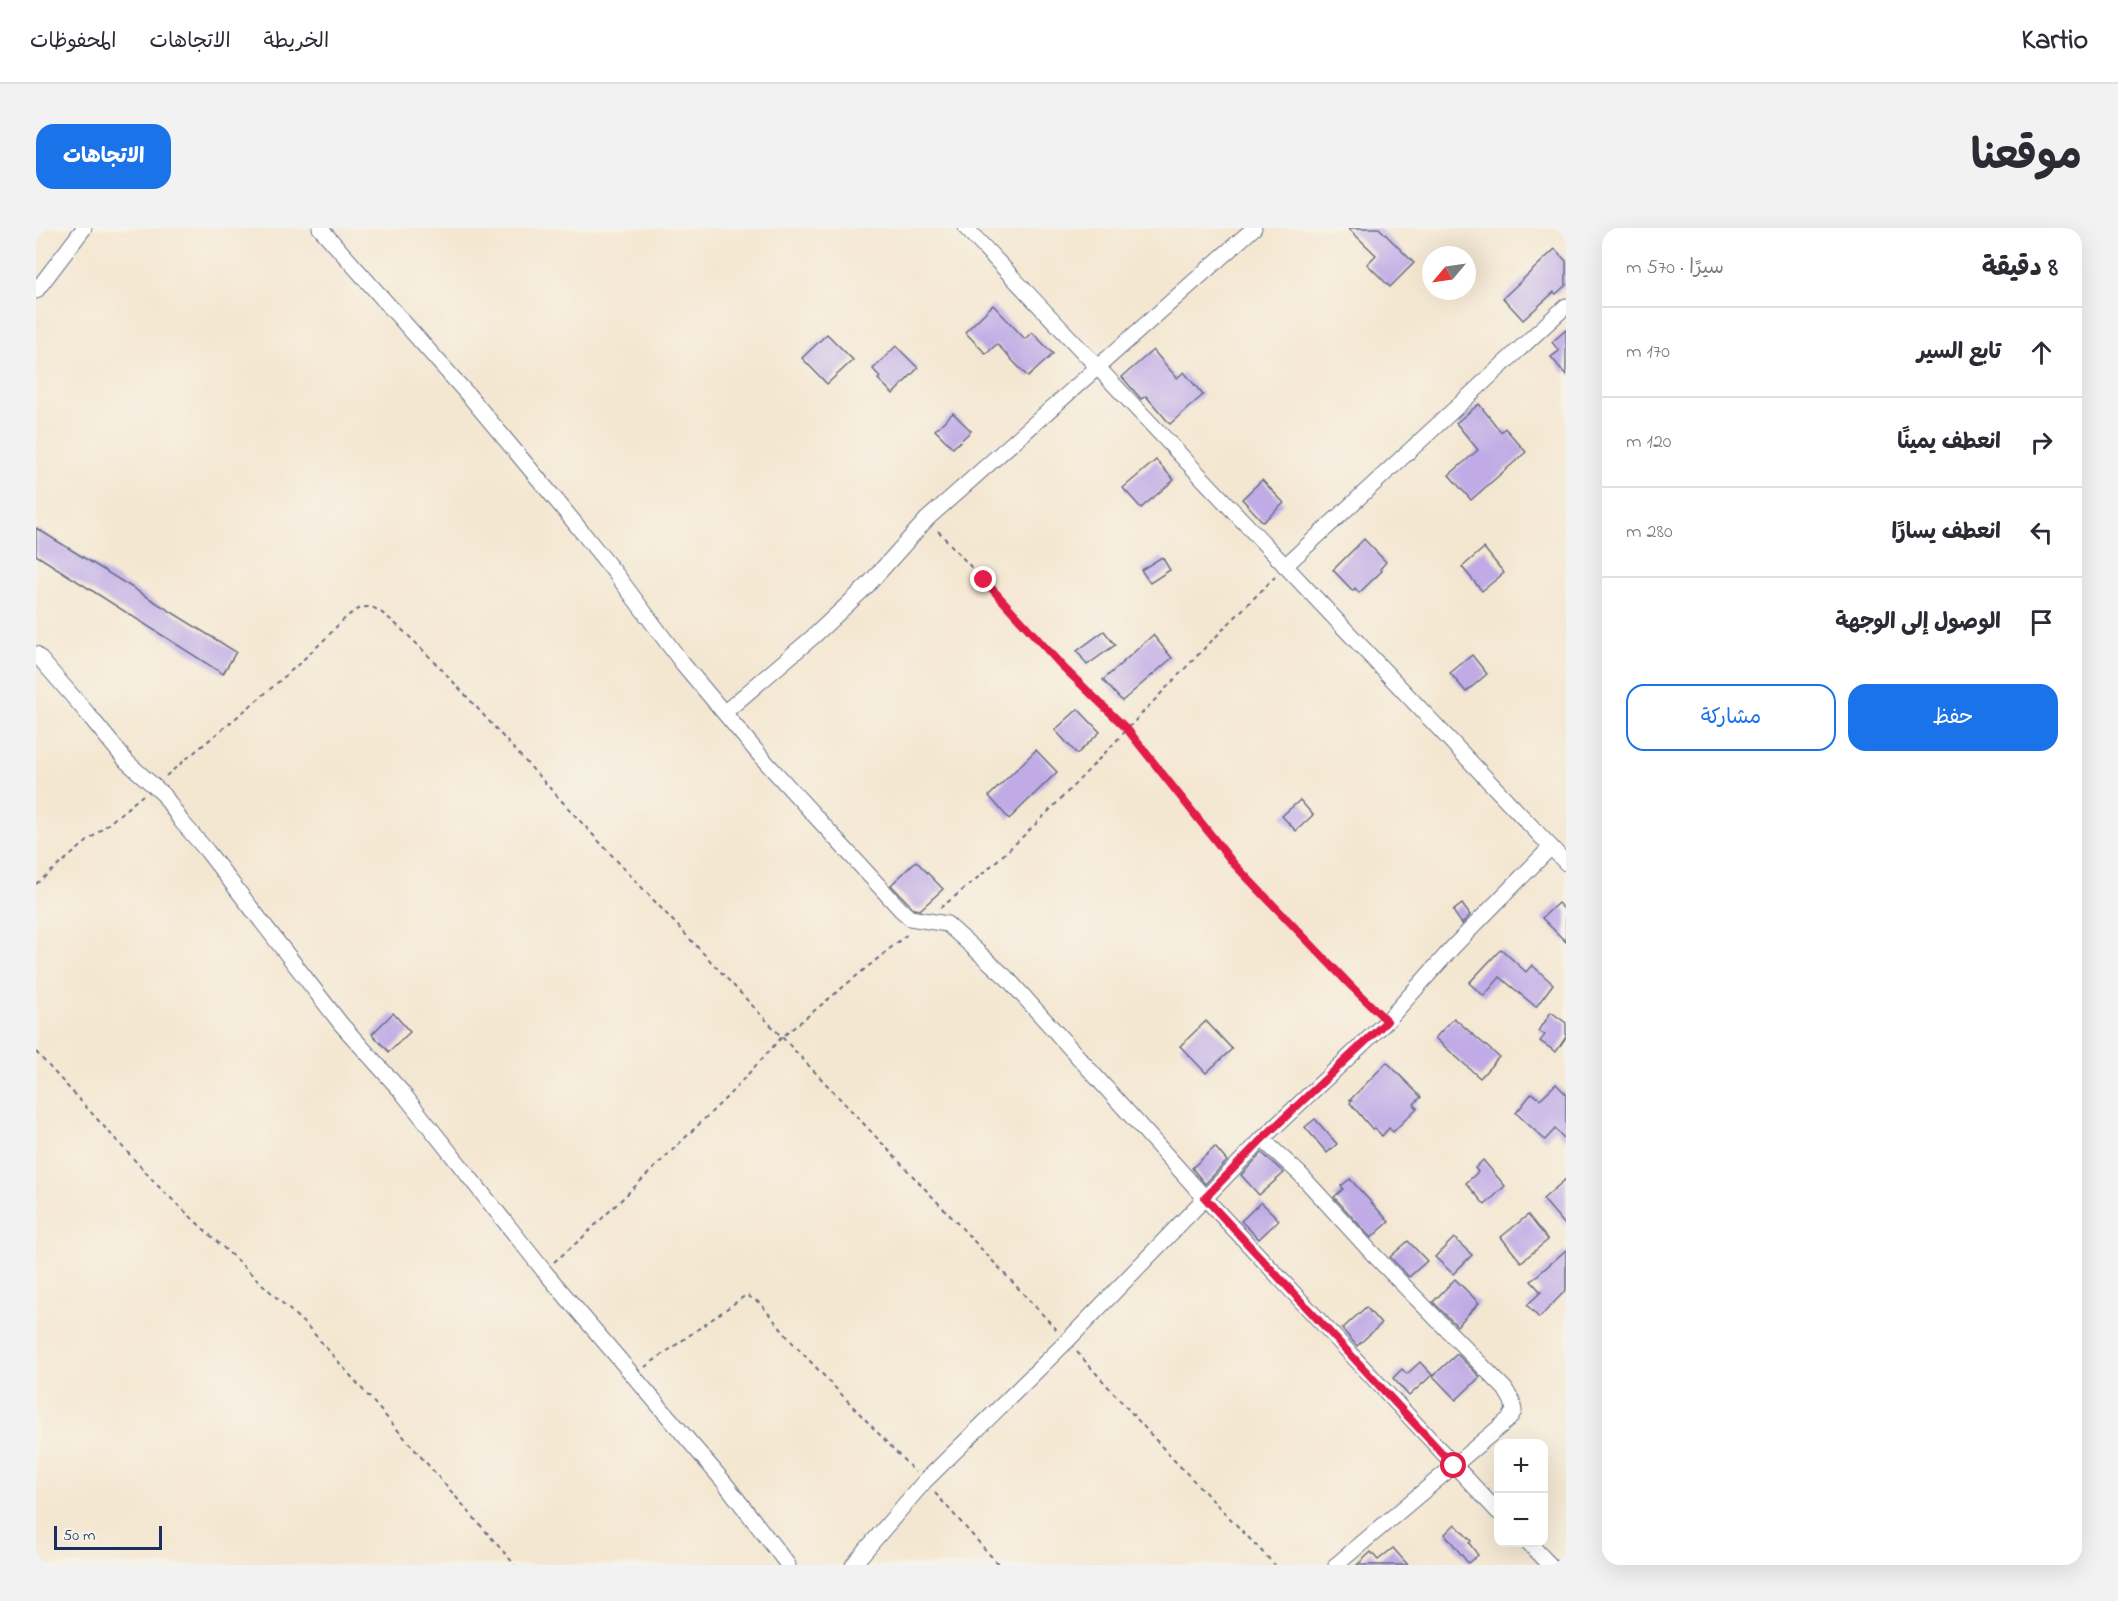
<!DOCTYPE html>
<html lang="ar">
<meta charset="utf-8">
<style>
body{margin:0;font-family:"Indie Flower","Playpen Sans Arabic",sans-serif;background:#f2f2f3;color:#2b2b33;direction:rtl}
.controls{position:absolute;right:18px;bottom:18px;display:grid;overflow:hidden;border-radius:12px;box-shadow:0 6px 24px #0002}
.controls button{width:54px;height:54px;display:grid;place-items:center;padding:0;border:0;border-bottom:2px solid #e1e1e2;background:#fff;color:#2b2b33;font:30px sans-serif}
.compass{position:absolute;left:1386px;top:18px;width:54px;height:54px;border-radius:50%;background:#fff;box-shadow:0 6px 24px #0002;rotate:241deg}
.scale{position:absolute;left:18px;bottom:15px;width:108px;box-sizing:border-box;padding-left:6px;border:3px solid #1b2f5e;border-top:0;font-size:16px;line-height:21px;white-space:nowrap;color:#1b2f5e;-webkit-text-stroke:4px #f7f3e8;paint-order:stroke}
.stop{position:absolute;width:18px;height:18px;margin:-14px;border:4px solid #e11d48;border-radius:50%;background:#fff}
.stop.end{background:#e11d48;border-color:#fff;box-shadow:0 2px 6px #0008}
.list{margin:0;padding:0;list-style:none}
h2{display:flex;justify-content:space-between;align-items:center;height:78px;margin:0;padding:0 24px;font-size:26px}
h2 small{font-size:20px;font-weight:400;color:#7c7c81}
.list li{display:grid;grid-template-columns:39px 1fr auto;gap:18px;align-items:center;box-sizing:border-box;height:90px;padding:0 24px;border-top:2px solid #e1e1e2}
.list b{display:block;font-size:22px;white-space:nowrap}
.list em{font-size:20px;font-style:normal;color:#7c7c81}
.actions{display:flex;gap:12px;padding:18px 24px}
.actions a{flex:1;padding:14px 0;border:2px solid #1a73e8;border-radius:18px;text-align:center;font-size:21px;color:#1a73e8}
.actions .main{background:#1a73e8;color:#fff}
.icon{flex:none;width:33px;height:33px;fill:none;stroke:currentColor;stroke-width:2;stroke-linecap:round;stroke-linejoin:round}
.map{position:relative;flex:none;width:1530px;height:1337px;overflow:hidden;direction:ltr;border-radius:18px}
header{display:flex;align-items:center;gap:36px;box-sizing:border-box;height:84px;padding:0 30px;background:#fff;border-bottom:2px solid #e1e1e2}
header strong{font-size:28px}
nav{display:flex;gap:33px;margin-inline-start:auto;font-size:21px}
.intro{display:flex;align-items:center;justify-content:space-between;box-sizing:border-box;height:144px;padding:0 36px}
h1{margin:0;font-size:42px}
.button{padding:15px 27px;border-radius:18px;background:#1a73e8;color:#fff;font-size:21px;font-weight:700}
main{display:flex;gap:36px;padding:0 36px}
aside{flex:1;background:#fff;border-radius:18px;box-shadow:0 6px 24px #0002}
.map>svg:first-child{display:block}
.building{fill:#c0abe6}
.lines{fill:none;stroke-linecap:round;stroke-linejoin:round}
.minor-casing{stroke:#676f86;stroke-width:17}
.path{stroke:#676f86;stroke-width:2;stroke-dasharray:4.5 4.5;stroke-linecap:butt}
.minor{stroke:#fff;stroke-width:15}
.route{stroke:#e11d48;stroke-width:8}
</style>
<header>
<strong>Kartio</strong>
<nav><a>الخريطة</a><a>الاتجاهات</a><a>المحفوظات</a></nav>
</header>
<div class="intro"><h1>موقعنا</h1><a class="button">الاتجاهات</a></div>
<main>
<aside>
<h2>8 دقيقة<small>سيرًا · 570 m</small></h2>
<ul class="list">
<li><svg class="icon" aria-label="ahead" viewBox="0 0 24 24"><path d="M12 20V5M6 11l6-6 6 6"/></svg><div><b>تابع السير</b></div><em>170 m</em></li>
<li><svg class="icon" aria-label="right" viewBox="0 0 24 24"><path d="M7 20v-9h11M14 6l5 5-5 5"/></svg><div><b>انعطف يمينًا</b></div><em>120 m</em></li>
<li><svg class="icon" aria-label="left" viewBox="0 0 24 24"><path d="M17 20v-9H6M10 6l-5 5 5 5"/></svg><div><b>انعطف يسارًا</b></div><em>280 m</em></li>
<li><svg class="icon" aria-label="arrive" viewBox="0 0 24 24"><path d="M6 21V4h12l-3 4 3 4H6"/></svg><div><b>الوصول إلى الوجهة</b></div></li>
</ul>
<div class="actions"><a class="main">حفظ</a><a>مشاركة</a></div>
</aside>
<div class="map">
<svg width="1530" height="1337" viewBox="0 0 1530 1337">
<rect width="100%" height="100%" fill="#f7f3e8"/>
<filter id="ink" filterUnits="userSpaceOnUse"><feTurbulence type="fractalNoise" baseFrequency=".0167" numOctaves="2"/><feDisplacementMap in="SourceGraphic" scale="12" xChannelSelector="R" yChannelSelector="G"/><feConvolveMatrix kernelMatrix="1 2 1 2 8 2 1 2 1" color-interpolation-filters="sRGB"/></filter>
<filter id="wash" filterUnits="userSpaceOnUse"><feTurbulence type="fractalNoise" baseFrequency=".008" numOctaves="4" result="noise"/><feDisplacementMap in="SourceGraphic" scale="24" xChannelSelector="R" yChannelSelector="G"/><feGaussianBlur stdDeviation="1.35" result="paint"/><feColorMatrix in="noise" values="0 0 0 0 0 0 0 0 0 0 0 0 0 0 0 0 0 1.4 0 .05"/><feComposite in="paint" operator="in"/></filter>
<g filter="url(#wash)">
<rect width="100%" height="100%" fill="#f4e7d1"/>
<g id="blocks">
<g class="building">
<polygon points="1312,0 1343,0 1378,35 1354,59 1331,36 1340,27"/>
<polygon points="1519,21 1530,33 1530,57 1520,66 1518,64 1487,92 1467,70"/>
<polygon points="957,77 989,111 996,104 1017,126 992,149 961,116 950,126 929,104"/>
<polygon points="1530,102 1530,147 1515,129 1523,123 1516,114"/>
<polygon points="791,106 817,132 791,156 766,130"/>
<polygon points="860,118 882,140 857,166 842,151 844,149 837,141"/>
<polygon points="1117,122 1141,150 1148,144 1167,167 1134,196 1110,168 1105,171 1086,149"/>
<polygon points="1443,176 1465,204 1469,200 1490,224 1435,272 1413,247 1442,222 1420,195"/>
<polygon points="917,185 935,203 917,220 899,202"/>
<polygon points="1120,232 1138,252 1105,280 1087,260"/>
<polygon points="1226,252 1248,275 1227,294 1206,271"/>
<polygon points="0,300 200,424 187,446 0,327"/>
<polygon points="1328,311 1350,334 1344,341 1346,343 1323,365 1319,360 1317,363 1297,342"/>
<polygon points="1448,320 1468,345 1446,363 1426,339"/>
<polygon points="1126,329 1134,342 1114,355 1105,342"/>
<polygon points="1068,403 1079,417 1051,437 1041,423"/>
<polygon points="1117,407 1136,430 1086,473 1067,452"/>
<polygon points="1436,427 1451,446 1430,464 1414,445"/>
<polygon points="1042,481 1064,504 1041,526 1019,502"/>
<polygon points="1000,522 1021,544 973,591 953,568"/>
<polygon points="1264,572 1277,587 1260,603 1246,588"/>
<polygon points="880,633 907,661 884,682 878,681 855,657"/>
<polygon points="1522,675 1530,683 1530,714 1506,690"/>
<polygon points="1426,676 1434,687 1426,696 1417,683"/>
<polygon points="1465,721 1490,744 1496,737 1517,756 1500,779 1464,749 1448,768 1433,755"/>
<polygon points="1515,784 1530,795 1530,809 1520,824 1504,813 1509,807 1503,803"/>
<polygon points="357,785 374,804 353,824 336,806"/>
<polygon points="1418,790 1463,829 1444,850 1399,810"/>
<polygon points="1170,793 1196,821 1170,845 1144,818"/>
<polygon points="1351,834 1385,869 1378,876 1381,880 1357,904 1353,900 1346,908 1339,900 1337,902 1314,875 1316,873 1314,872"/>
<polygon points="1520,856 1530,866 1530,912 1519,901 1509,912 1480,885 1496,865 1504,871"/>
<polygon points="1279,891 1301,916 1291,925 1269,899"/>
<polygon points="1179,919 1191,933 1169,956 1156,940"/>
<polygon points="1226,925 1248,945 1223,967 1205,947"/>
<polygon points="1447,932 1469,958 1449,977 1430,955 1442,944 1439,940"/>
<polygon points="1314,951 1353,994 1335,1010 1298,969 1307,961 1305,958"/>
<polygon points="1530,951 1530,998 1507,971"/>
<polygon points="1225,974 1243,992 1223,1011 1205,993"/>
<polygon points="1492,987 1512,1012 1485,1034 1465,1009"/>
<polygon points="1418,1010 1436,1027 1417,1046 1399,1029"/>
<polygon points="1372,1013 1391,1033 1373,1049 1354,1029"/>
<polygon points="1530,1022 1530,1062 1503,1090 1491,1077 1505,1064 1495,1053"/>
<polygon points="1419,1051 1443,1075 1421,1098 1397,1074"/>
<polygon points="1330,1079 1345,1096 1321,1118 1306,1101"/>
<polygon points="1421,1126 1444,1149 1420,1172 1397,1148"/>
<polygon points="1384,1134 1396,1147 1373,1168 1357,1150 1366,1141 1371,1146"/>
<polygon points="1419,1296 1435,1313 1433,1315 1442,1327 1432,1335 1409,1306"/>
<polygon points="1357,1320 1372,1337 1321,1337 1335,1324 1342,1332"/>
</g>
</g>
</g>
<g filter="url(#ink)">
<use href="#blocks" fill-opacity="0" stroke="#676f86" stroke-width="1.5"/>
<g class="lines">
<g class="minor-casing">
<g id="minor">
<polyline points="284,0 434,169 525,278 580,346 647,436 727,531 865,682 874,690 911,696 972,751 1169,970 1462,1284"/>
<polyline points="930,0 1530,635"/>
<polyline points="0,63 48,0"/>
<polyline points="1249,338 1530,78"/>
<polyline points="0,426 51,485 91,534 128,567 145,593 171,623 305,796 365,863 508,1043 688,1254 752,1337"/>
<polyline points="689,484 778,408 831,358 891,291 1218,0"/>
<polyline points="1226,911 1264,946 1336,1025 1469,1161 1476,1173 1478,1183 1473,1191 1300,1337"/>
<polyline points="1492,1314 1514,1337"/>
<polyline points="817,1337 888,1254 1031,1113 1226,911 1351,793 1418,718 1515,619"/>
</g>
</g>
<g class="path">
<polyline points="902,303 1026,438 1091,501 1198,636 1341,783"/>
<path d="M130 548C183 503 239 460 289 411 300 400 317 377 334 379 354 380 450 490 469 511 651 711 838 905 1021 1102"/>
<polyline points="0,656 107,567"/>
<path d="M904 680C970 630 1027 569 1083 510 1134 455 1186 402 1239 349"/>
<polyline points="0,824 124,960 274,1101 479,1337"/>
<polyline points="518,1034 546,1010 692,868 745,810 874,704"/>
<polyline points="1041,1124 1135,1229 1239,1337"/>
<polyline points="609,1139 710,1067 724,1075 754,1112 879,1244"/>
<polyline points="899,1265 963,1337"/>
</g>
<use href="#minor" class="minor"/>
</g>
</g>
<g class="lines" filter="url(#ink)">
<polyline class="route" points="948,352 1026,438 1091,501 1198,636 1315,758 1351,793 1226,911 1169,970 1418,1238"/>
</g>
</svg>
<div class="controls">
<button>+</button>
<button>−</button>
</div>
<svg class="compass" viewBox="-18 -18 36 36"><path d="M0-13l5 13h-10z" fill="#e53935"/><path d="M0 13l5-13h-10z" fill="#7c7c81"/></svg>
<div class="scale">50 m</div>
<div class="stop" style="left:1418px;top:1238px"></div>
<div class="stop end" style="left:948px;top:352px"></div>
</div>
</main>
